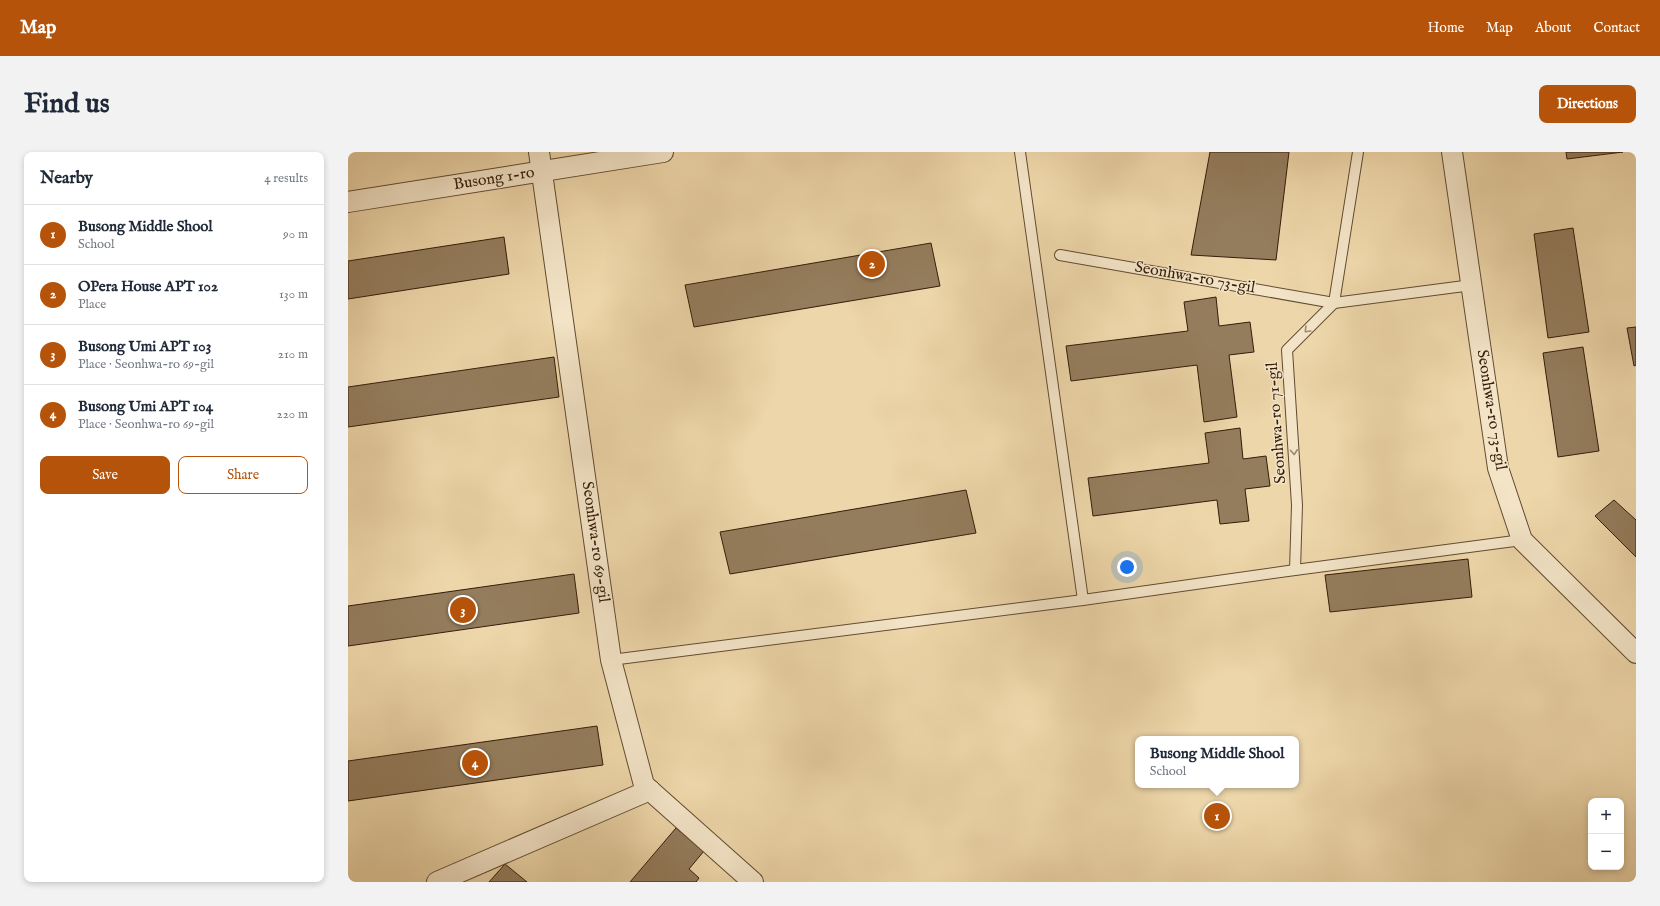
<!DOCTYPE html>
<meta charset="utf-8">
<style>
body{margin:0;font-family:"IM FELL English",serif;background:#f2f2f3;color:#1f2937}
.controls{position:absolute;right:12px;bottom:12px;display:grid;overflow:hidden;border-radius:8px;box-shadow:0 2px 6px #0003}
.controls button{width:36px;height:36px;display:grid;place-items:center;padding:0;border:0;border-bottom:1px solid #e0e1e3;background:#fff;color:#1f2937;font:20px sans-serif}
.you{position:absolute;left:779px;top:415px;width:14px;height:14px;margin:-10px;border:3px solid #fff;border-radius:50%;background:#1a73e8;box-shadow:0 0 0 6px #1a73e833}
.badge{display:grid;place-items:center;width:26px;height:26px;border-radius:50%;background:#b45309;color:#fff;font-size:13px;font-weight:700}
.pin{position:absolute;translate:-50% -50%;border:2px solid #fff;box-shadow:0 1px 4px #0006}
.popup{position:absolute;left:787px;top:584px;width:164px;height:52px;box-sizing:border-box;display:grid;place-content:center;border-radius:8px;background:#fff;filter:drop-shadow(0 1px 3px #0005);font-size:13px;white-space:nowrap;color:#747a83}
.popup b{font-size:15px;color:#1f2937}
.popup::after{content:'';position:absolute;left:50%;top:100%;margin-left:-8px;border:8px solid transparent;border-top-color:#fff}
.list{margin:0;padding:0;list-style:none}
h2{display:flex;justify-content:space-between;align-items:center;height:52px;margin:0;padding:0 16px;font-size:17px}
h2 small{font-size:13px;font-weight:400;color:#747a83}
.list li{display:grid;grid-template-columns:26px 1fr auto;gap:12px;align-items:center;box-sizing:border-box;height:60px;padding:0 16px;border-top:1px solid #e0e1e3}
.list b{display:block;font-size:15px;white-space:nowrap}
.list p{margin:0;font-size:13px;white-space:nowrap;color:#747a83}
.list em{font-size:13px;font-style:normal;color:#747a83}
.actions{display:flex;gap:8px;padding:12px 16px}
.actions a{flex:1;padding:9px 0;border:1px solid #b45309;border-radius:8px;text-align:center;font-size:14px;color:#b45309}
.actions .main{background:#b45309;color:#fff}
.map{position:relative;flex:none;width:1288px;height:730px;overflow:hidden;border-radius:8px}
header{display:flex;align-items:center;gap:24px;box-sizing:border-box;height:56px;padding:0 20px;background:#b45309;color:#fff}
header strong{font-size:19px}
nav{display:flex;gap:22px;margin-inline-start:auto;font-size:14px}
.intro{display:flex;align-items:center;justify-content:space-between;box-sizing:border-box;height:96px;padding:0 24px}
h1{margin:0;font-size:28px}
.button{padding:10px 18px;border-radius:8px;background:#b45309;color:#fff;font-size:14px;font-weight:700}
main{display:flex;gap:24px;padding:0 24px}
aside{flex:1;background:#fff;border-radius:8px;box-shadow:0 2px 6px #0003}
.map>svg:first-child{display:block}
.building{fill:#947d5d;stroke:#341d0a}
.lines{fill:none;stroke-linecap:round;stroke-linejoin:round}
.lane-casing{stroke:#624b32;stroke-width:12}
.street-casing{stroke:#624b32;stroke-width:22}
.lane{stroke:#f3e4c7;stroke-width:10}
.street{stroke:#f3e4c7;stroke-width:20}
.oneway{stroke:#9d8a72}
.labels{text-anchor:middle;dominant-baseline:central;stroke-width:3;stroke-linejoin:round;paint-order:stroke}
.street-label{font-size:16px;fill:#341d0a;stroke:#f3e4c7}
</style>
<header>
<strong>Map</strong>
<nav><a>Home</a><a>Map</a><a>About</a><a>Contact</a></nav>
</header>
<div class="intro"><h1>Find us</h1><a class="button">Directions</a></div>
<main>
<aside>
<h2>Nearby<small>4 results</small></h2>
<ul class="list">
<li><span class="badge">1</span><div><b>Busong Middle Shool</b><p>School</p></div><em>90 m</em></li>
<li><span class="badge">2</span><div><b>OPera House APT 102</b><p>Place</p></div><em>130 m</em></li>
<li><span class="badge">3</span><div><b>Busong Umi APT 103</b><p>Place · Seonhwa-ro 69-gil</p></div><em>210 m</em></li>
<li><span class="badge">4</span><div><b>Busong Umi APT 104</b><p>Place · Seonhwa-ro 69-gil</p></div><em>220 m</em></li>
</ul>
<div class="actions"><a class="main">Save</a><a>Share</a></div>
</aside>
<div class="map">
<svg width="1288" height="730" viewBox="0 0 1288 730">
<rect width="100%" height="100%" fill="#edd6a9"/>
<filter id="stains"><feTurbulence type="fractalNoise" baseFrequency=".005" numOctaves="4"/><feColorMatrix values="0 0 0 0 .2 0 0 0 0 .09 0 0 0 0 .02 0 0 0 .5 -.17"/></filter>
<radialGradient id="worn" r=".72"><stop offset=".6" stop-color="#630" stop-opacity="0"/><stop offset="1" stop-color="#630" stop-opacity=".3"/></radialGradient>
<g class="building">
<polygon points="862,0 941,0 928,108 843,103"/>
<polygon points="1218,0 1275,0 1219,7"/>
<polygon points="1225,76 1241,180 1200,186 1186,82"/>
<polygon points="156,85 161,122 0,147 0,109"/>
<polygon points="583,91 592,134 346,175 337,133"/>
<polygon points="868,145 871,174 902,170 906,200 881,203 889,265 856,270 849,213 723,229 718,194 840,179 836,150"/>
<polygon points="1288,175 1288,213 1286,214 1279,176"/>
<polygon points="1235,195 1251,299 1210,305 1195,201"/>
<polygon points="206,205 211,245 0,275 0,235"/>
<polygon points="892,276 895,307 918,304 922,334 897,337 901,369 872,372 869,348 745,364 740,326 861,311 857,281"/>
<polygon points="618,338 628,381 382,422 372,380"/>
<polygon points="1266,348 1288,368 1288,405 1247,364"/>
<polygon points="1120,407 1124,445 982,460 977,423"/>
<polygon points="226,422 231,461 0,494 0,454"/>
<polygon points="249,574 255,613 0,649 0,609"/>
<polygon points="328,676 356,699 341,717 351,726 348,730 282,730"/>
<polygon points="157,712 179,730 141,730"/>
</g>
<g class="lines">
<g class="lane-casing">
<g id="lane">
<polyline points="672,0 735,448"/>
<polyline points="712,103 986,151 1124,133"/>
<polyline points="947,418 949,353 939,198 986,151 1010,0"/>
<polyline points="263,508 735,448 947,418 1174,388"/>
</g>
</g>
<g class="street-casing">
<g id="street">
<polyline points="191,0 263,508 296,633 405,730"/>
<polyline points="1104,0 1150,316 1174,388 1288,501"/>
<polyline points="0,50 315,0"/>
<polyline points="89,730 302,638"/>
</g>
</g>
<use href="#lane" class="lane"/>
<use href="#street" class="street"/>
</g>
<defs><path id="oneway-chevron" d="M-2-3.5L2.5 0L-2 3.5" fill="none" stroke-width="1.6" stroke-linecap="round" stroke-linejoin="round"/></defs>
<g class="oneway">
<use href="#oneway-chevron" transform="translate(959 178) rotate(135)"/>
<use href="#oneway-chevron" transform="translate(946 300) rotate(86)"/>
</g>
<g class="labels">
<g class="street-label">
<text transform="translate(146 27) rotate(-9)">Busong 1-ro</text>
<text transform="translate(847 126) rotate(10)">Seonhwa-ro 73-gil</text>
<text transform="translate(1143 258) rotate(81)">Seonhwa-ro 73-gil</text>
<text transform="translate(929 271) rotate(-94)">Seonhwa-ro 71-gil</text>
<text transform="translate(247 390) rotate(82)">Seonhwa-ro 69-gil</text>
</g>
</g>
<rect width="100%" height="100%" filter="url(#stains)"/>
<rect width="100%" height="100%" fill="url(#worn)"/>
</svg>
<div class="controls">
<button>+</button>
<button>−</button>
</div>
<div class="you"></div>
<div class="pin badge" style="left:869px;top:664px">1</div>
<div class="popup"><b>Busong Middle Shool</b>School</div>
<div class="pin badge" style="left:524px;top:112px">2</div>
<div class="pin badge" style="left:115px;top:458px">3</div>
<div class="pin badge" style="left:127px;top:611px">4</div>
</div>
</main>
